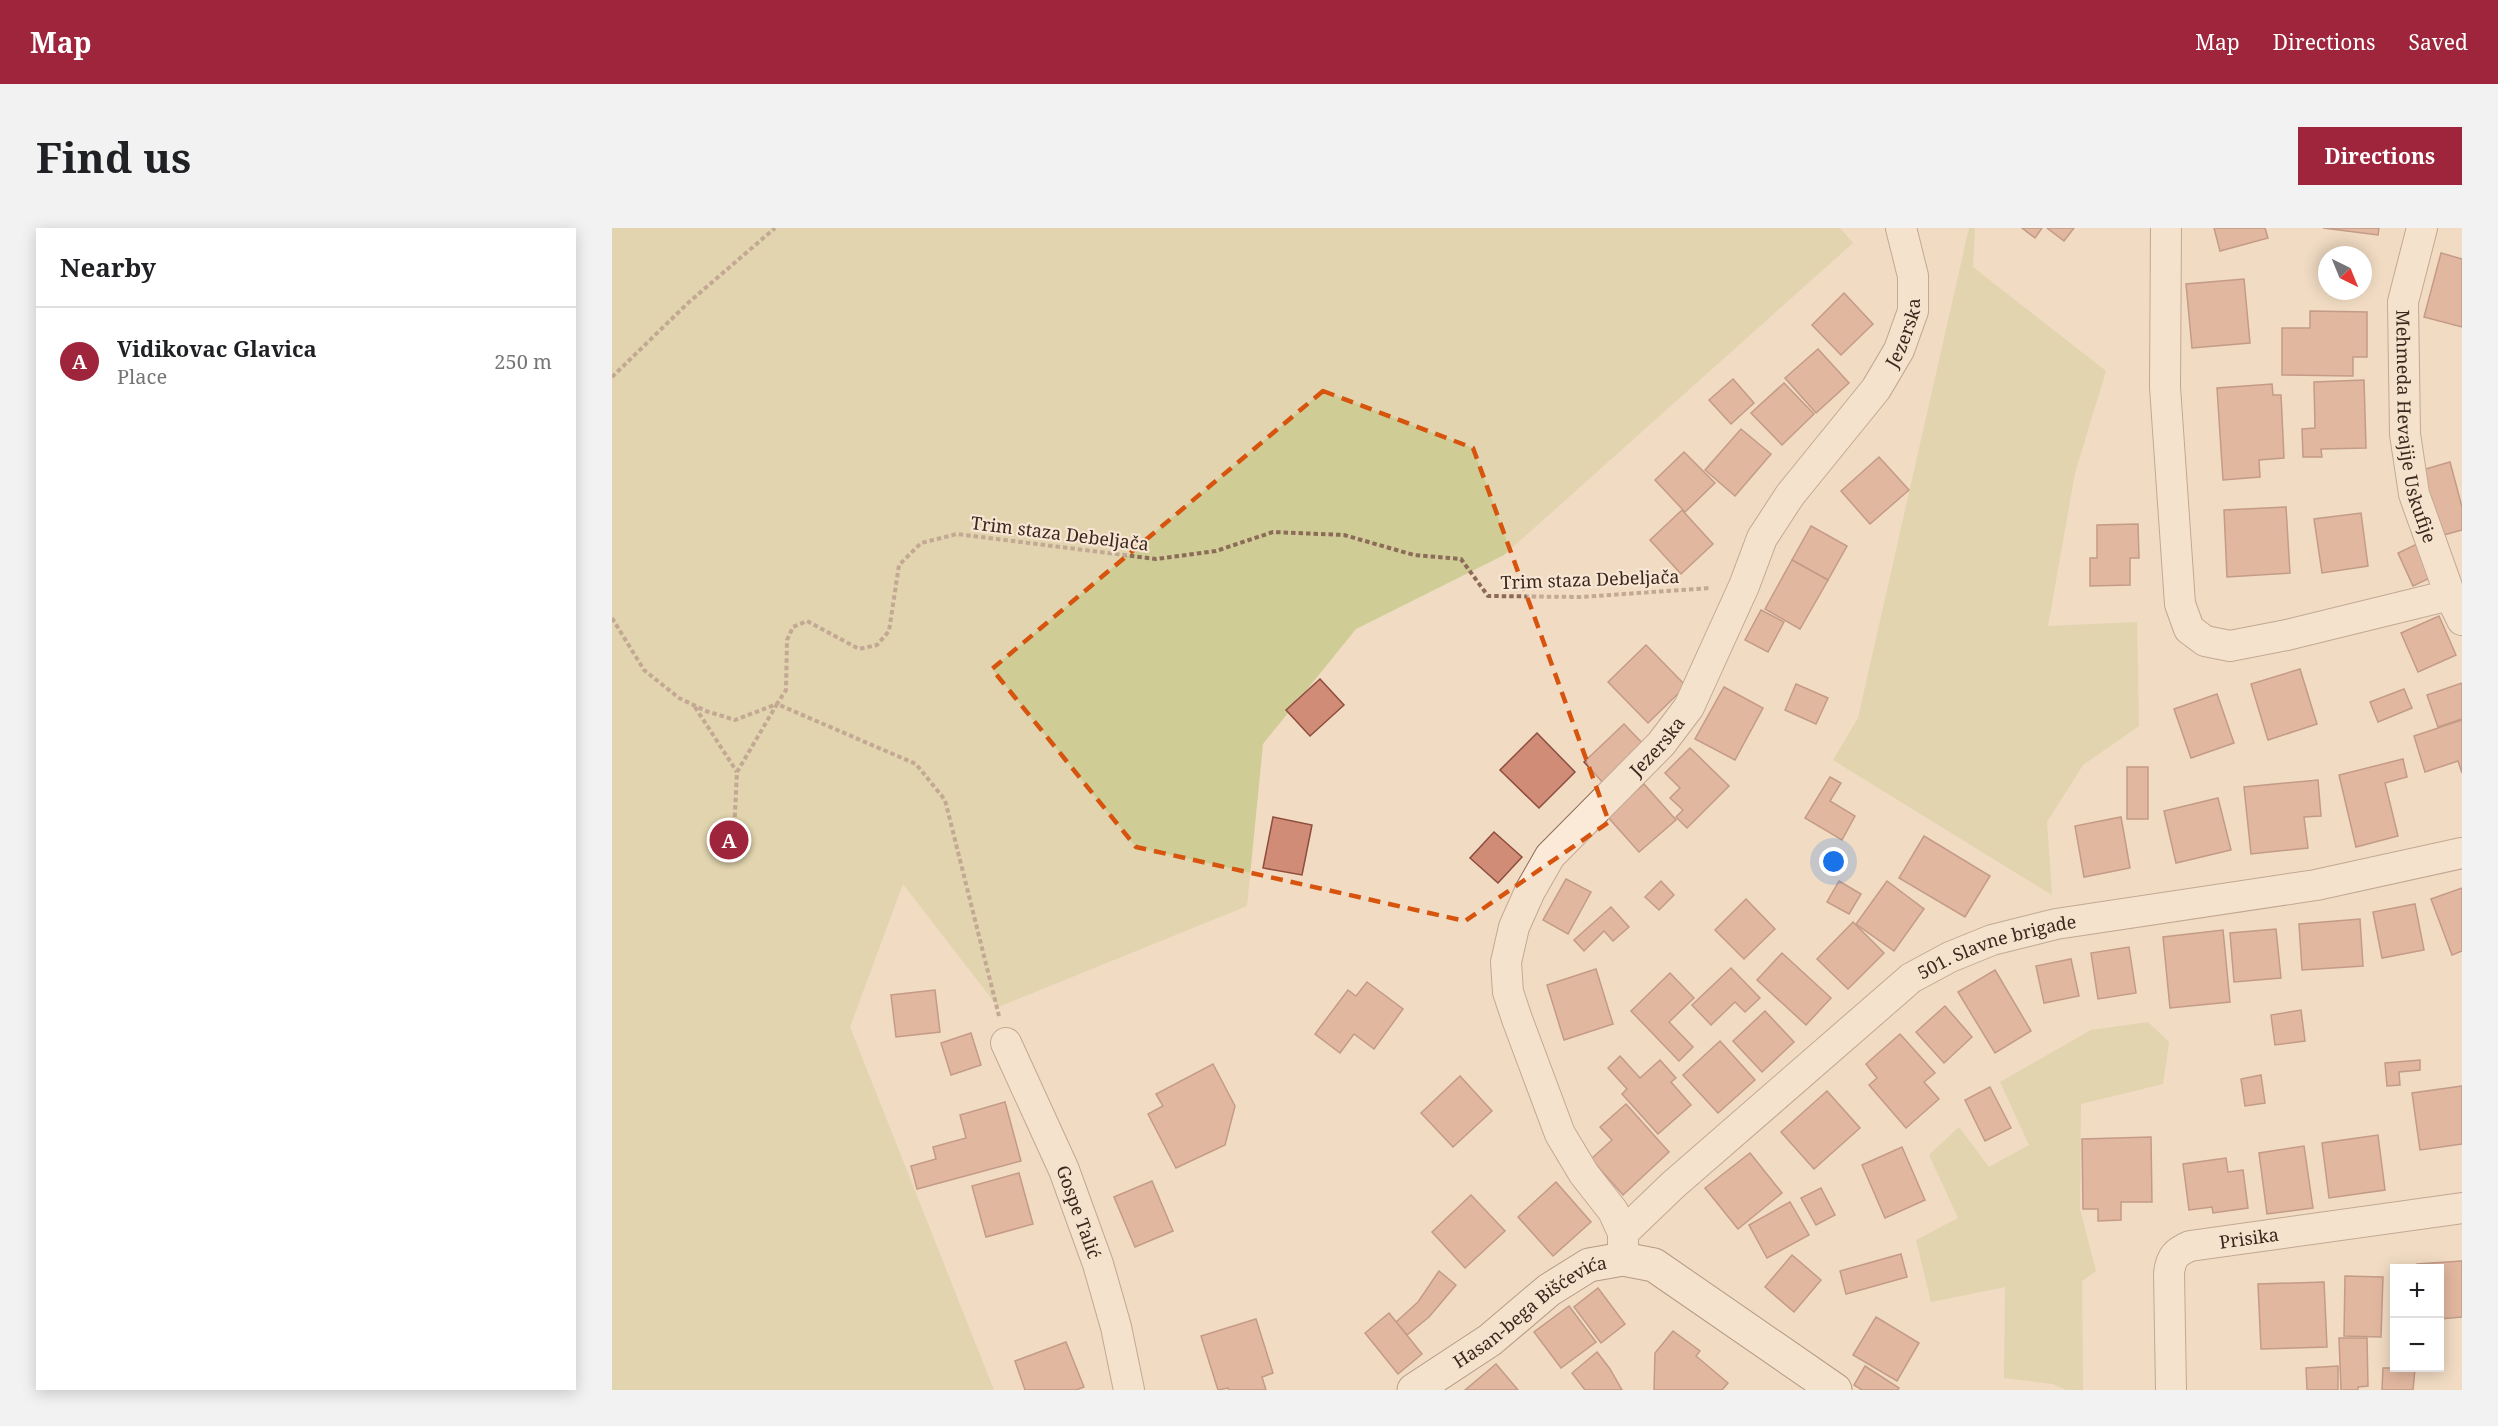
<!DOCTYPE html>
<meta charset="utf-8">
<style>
body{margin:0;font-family:"Noto Serif",serif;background:#f2f2f2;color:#202124}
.controls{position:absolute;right:18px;bottom:18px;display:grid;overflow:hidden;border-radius:0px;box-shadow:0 3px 15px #0003}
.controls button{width:54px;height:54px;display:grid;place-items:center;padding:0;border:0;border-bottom:2px solid #e0e0e0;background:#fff;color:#202124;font:30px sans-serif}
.compass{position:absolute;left:1706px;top:18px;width:54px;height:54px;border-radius:50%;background:#fff;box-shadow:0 3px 15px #0003;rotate:137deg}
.you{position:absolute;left:1222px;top:634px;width:21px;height:21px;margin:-15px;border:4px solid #fff;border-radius:50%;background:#1a73e8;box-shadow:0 0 0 9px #1a73e833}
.badge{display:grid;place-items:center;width:39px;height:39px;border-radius:50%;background:#9e253c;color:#fff;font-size:20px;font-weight:700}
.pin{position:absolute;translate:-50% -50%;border:3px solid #fff;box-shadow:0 2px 6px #0006}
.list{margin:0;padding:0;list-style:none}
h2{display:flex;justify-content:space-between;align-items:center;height:78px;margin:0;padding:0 24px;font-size:26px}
h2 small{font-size:20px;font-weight:400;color:#757577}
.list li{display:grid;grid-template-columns:39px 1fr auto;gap:18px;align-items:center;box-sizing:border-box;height:108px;padding:0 24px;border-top:2px solid #e0e0e0}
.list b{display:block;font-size:22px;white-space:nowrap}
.list p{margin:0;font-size:20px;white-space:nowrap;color:#757577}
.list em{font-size:20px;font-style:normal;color:#757577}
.map{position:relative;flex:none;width:1850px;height:1162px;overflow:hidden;border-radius:0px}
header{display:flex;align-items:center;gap:36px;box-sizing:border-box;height:84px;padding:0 30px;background:#9e253c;color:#fff}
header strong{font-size:28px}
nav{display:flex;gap:33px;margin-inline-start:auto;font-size:21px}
.intro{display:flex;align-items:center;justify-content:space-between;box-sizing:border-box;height:144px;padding:0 36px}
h1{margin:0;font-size:42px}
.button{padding:15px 27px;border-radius:0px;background:#9e253c;color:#fff;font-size:21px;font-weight:700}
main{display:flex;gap:36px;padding:0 36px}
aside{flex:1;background:#fff;border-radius:0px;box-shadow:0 3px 15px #0003}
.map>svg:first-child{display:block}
.green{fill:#cfcc96}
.building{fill:#d18c77;stroke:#8d4e3d;stroke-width:1.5}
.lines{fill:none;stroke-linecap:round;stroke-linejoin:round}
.street-casing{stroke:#8c6b59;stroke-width:32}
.secondary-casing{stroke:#6e4c3c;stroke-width:35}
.path{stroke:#8c6b59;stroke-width:4;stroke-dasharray:4.5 3;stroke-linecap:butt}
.street{stroke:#fbead7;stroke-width:30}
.secondary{stroke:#fbead7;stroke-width:33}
.marked{fill:none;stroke:#d7540e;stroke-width:4.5;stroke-dasharray:12 8;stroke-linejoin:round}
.labels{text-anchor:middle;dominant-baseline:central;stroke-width:4.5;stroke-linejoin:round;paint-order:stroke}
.street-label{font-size:18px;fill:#3b271e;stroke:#f7e6d3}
</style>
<header>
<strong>Map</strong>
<nav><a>Map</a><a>Directions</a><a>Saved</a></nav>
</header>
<div class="intro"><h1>Find us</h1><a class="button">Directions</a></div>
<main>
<aside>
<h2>Nearby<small></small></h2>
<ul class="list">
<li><span class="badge">A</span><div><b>Vidikovac Glavica</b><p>Place</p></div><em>250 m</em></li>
</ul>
</aside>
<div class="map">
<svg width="1850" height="1162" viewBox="0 0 1850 1162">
<rect width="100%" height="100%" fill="#f1dbc3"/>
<g class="green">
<polygon points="0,0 1228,0 1241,15 892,327 744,401 651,516 635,678 386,779 291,656 238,799 382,1162 0,1162"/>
<polygon points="1357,0 1363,0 1361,39 1494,143 1463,245 1436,398 1525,394 1527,498 1471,537 1435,594 1440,667 1221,532 1246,490"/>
<polygon points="1536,794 1557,814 1551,856 1469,876 1468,981 1484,1043 1470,1053 1471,1162 1454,1162 1441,1156 1392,1150 1393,1059 1319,1074 1304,1012 1346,990 1317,927 1347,899 1377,939 1417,917 1388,854 1479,802"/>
</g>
<g class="building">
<polygon points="1410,0 1430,0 1423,10"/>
<polygon points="1435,0 1462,0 1452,13"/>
<polygon points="1602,0 1653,0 1656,10 1608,23"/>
<polygon points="1711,0 1767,0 1766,7"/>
<polygon points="1829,25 1850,31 1850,99 1812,89"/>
<polygon points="1632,51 1638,115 1580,120 1574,56"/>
<polygon points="1232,65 1261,96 1229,127 1200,97"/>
<polygon points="1698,83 1755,84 1755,129 1741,129 1741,148 1670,147 1670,100 1698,100"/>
<polygon points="1206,121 1237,155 1204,185 1173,150"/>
<polygon points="1121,151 1142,175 1119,196 1097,172"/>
<polygon points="1752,152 1754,220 1709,221 1710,229 1691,229 1690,201 1703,200 1702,154"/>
<polygon points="1172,155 1202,186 1170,217 1139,185"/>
<polygon points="1660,156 1661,167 1669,167 1672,230 1647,232 1648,249 1611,252 1605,160"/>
<polygon points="1129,201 1159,226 1123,268 1093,242"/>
<polygon points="1072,224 1103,255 1073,284 1043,252"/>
<polygon points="1267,229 1297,262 1258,296 1229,263"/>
<polygon points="1838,234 1850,279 1850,302 1828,308 1810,242"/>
<polygon points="1674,279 1678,345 1615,349 1612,282"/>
<polygon points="1070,282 1101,316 1069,346 1038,312"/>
<polygon points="1749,285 1756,338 1710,345 1702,291"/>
<polygon points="1526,296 1527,330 1518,330 1518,357 1478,358 1478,330 1485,330 1485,297"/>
<polygon points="1199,298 1235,318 1216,352 1180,332"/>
<polygon points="1805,316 1820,349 1801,358 1786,325"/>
<polygon points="1180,332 1216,352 1188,401 1153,381"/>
<polygon points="1149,382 1172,394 1156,424 1133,412"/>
<polygon points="1827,388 1844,427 1806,444 1789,405"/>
<polygon points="1034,417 1074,458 1036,495 996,454"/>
<polygon points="1688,441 1705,496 1656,512 1639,456"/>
<polygon points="708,451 732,477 698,508 674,482"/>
<polygon points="1850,455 1850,491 1826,499 1815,467"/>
<polygon points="1184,456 1216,470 1204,496 1173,482"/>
<polygon points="1112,459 1151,480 1123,532 1083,511"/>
<polygon points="1792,461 1800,480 1766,494 1758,474"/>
<polygon points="1605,466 1622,515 1579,530 1562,481"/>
<polygon points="1850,492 1850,545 1846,533 1813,544 1802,508"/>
<polygon points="1012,496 1034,519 994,558 972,534"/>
<polygon points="925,505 963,544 927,580 888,542"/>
<polygon points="1078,520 1117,558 1075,600 1064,589 1071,582 1058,570 1068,560 1053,545"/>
<polygon points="1791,531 1795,549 1773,555 1786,608 1744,619 1727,547"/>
<rect x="1515" y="539" width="21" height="52"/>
<polygon points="1218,549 1229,555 1218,573 1243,588 1230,612 1193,590"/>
<polygon points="1706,552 1709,588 1692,589 1696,620 1639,626 1632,559"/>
<polygon points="1032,556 1064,592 1027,624 995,588"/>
<polygon points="1606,570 1619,622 1564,635 1552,583"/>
<polygon points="661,589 700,597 690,647 651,640"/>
<polygon points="1509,589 1518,640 1472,649 1463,598"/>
<polygon points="882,604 910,629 886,655 858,630"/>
<polygon points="1312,608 1378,648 1353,689 1287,650"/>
<polygon points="954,651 979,664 956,706 931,692"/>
<polygon points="1049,653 1062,667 1047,682 1033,669"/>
<polygon points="1227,653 1249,666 1237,686 1215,674"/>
<polygon points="1275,653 1312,681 1282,723 1244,696"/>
<polygon points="1850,660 1850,723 1840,727 1819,671"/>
<polygon points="1134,671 1163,701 1132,731 1103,702"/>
<polygon points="1803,676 1812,722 1770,730 1761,684"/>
<polygon points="999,679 1017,699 1001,713 992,703 972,723 962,712"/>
<polygon points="1748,691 1751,738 1690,742 1687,696"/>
<polygon points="1241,694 1272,725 1236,761 1205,731"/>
<polygon points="1664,701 1669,750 1622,754 1618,705"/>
<polygon points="1611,702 1618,774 1558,780 1551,709"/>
<polygon points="1517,719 1524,765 1486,771 1479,725"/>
<polygon points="1170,725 1219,770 1194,797 1145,752"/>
<polygon points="1459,731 1467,768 1432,775 1424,738"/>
<polygon points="1119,740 1148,770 1133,784 1123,774 1099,797 1080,777"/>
<polygon points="984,741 1001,796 952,812 935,757"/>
<polygon points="1383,742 1419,803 1383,825 1346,764"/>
<polygon points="1058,745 1082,770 1057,794 1081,819 1067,833 1019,783"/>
<polygon points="755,754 791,781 762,821 742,806 728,825 703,806 736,762 744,768"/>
<polygon points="323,762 328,804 284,809 279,767"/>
<polygon points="1333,778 1360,809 1332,835 1304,804"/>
<polygon points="1689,782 1693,813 1663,817 1659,787"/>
<polygon points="1153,783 1182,814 1150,844 1121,813"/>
<polygon points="359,805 369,837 339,847 329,815"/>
<polygon points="1288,806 1323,845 1312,854 1327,871 1294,900 1257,857 1265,850 1254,836"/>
<polygon points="1108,813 1143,852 1106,885 1071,847"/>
<polygon points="1008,828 1028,850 1048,832 1064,850 1059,854 1079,877 1046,906 1010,866 1015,861 996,840"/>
<polygon points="1808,832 1808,842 1787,844 1788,857 1775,858 1773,835"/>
<polygon points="601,836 623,878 613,917 564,940 536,886 551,878 544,866"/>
<polygon points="1649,847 1653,875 1633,878 1629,851"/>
<polygon points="848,848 880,883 841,919 809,885"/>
<polygon points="1850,858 1850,916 1808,922 1800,865"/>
<polygon points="1378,859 1399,900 1373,913 1353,872"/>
<polygon points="1215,863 1248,900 1202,941 1169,904"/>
<polygon points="393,874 409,933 305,961 299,938 324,931 321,919 354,910 348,887"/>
<polygon points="1014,876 1057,924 1011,967 979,931 1000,912 988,899"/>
<polygon points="1766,907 1773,962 1717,970 1710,915"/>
<polygon points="1539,909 1540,974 1509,974 1509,992 1486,993 1486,981 1471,981 1470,911"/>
<polygon points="1692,918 1701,980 1655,986 1647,925"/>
<polygon points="1290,919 1313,972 1273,990 1250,937"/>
<polygon points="1138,925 1170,965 1126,1001 1093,960"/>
<polygon points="1614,930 1616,944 1631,942 1636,980 1601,985 1600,979 1577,982 1571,936"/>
<polygon points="407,945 421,996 374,1009 360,958"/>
<polygon points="540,953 561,1003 523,1019 502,969"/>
<polygon points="944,954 979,994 941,1028 906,989"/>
<polygon points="1209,960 1223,987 1204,997 1189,970"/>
<polygon points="859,967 893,1003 853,1040 820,1004"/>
<polygon points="1178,974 1197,1007 1155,1030 1137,997"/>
<polygon points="1289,1026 1295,1049 1234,1066 1228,1043"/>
<polygon points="1180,1027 1209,1052 1182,1084 1153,1059"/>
<polygon points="1850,1033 1850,1089 1828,1091 1828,1040 1805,1040 1805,1036"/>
<polygon points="827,1043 844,1057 817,1089 795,1107 784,1094 806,1074"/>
<polygon points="1733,1048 1771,1049 1769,1109 1732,1108"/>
<polygon points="1712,1054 1715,1119 1649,1121 1646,1056"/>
<polygon points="986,1060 1013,1096 989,1115 962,1079"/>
<polygon points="957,1078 984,1114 949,1140 922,1104"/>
<polygon points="777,1085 810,1126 786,1146 753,1105"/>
<polygon points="1264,1089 1307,1115 1285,1153 1241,1127"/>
<polygon points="644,1091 661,1145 650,1149 654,1162 617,1162 616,1160 606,1162 589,1108"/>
<polygon points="1061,1103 1088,1123 1084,1128 1116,1155 1110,1162 1042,1162 1043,1125"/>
<polygon points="1727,1110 1755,1110 1756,1158 1746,1159 1746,1162 1729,1162"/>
<polygon points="454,1114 472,1159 464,1162 413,1162 403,1133"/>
<polygon points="985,1124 998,1141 1010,1162 973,1162 960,1145"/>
<polygon points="884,1136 906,1162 853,1162"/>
<polygon points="1253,1138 1287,1160 1286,1162 1250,1162 1242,1157"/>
<polygon points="1726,1138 1726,1162 1695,1162 1694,1140"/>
<polygon points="1771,1140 1803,1140 1801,1162 1770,1162"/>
</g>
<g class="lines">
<g class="street-casing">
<g id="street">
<polyline points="1554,0 1553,159 1568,376 1577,401 1593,413 1618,418 1675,407 1838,367"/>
<path id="s1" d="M1810 0 1791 74 1793 206 1802 266 1838 367 1850 392"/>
<path id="s2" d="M394 815 452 942 486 1036 504 1099 517 1162"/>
<path id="s3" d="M1011 1005 1061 957 1299 750 1338 729 1380 712 1444 696 1704 657 1850 625"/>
<path id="s4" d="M1011 1031V1005L1001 983 972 946 948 906 905 791 896 764 894 734 902 699 918 663 938 628 1049 516 1077 479 1132 358 1150 310 1178 267 1264 161 1287 122 1301 83V48L1289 0"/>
<path id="s5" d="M1559 1162 1557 1045C1559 1029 1564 1024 1578 1018L1850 980"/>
</g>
</g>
<g class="secondary-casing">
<g id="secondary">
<path id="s6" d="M802 1162 878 1112 937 1062 977 1037 1011 1031 1042 1037 1223 1162"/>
</g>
</g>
<g class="path">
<polyline points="0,149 76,75 163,0"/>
<polyline points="0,390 32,442 67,470 94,483 123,492 165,476 174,462 175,412 181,399 195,393 247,421 265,417 277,403 287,337 309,315 345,306 544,331 604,323 661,304 732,307 802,327 849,331 876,368 969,369 1098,360"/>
<polyline points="83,479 125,544"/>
<polyline points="122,604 125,544 165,476 304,536 333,572 387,788"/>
</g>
<use href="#street" class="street"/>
<use href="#secondary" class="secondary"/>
</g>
<path d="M0 0H1850V1162H0ZM711 163 861 220 997 594 853 693 524 619 380 441Z" fill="#f1dbc3" fill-opacity=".55" fill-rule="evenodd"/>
<path class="marked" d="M711 163 861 220 997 594 853 693 524 619 380 441Z"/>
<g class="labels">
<g class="street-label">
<text stroke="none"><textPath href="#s4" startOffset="1080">Jezerska</textPath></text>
<text stroke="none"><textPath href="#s1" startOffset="202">Mehmeda Hevajije Uskufije</textPath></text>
<text transform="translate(448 305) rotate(7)">Trim staza Debeljača</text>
<text transform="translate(978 351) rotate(-2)">Trim staza Debeljača</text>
<text stroke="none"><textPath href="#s4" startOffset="594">Jezerska</textPath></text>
<text stroke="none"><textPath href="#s3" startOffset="477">501. Slavne brigade</textPath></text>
<text stroke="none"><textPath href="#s2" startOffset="184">Gospe Talić</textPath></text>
<text stroke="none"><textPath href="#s5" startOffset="213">Prisika</textPath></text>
<text stroke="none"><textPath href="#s6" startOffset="141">Hasan-bega Bišćevića</textPath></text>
</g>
</g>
</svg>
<div class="controls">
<button>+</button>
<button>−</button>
</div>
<svg class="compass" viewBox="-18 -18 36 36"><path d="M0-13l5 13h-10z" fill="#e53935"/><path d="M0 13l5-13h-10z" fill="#757577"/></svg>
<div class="you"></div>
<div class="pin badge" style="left:117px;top:612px">A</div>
</div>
</main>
